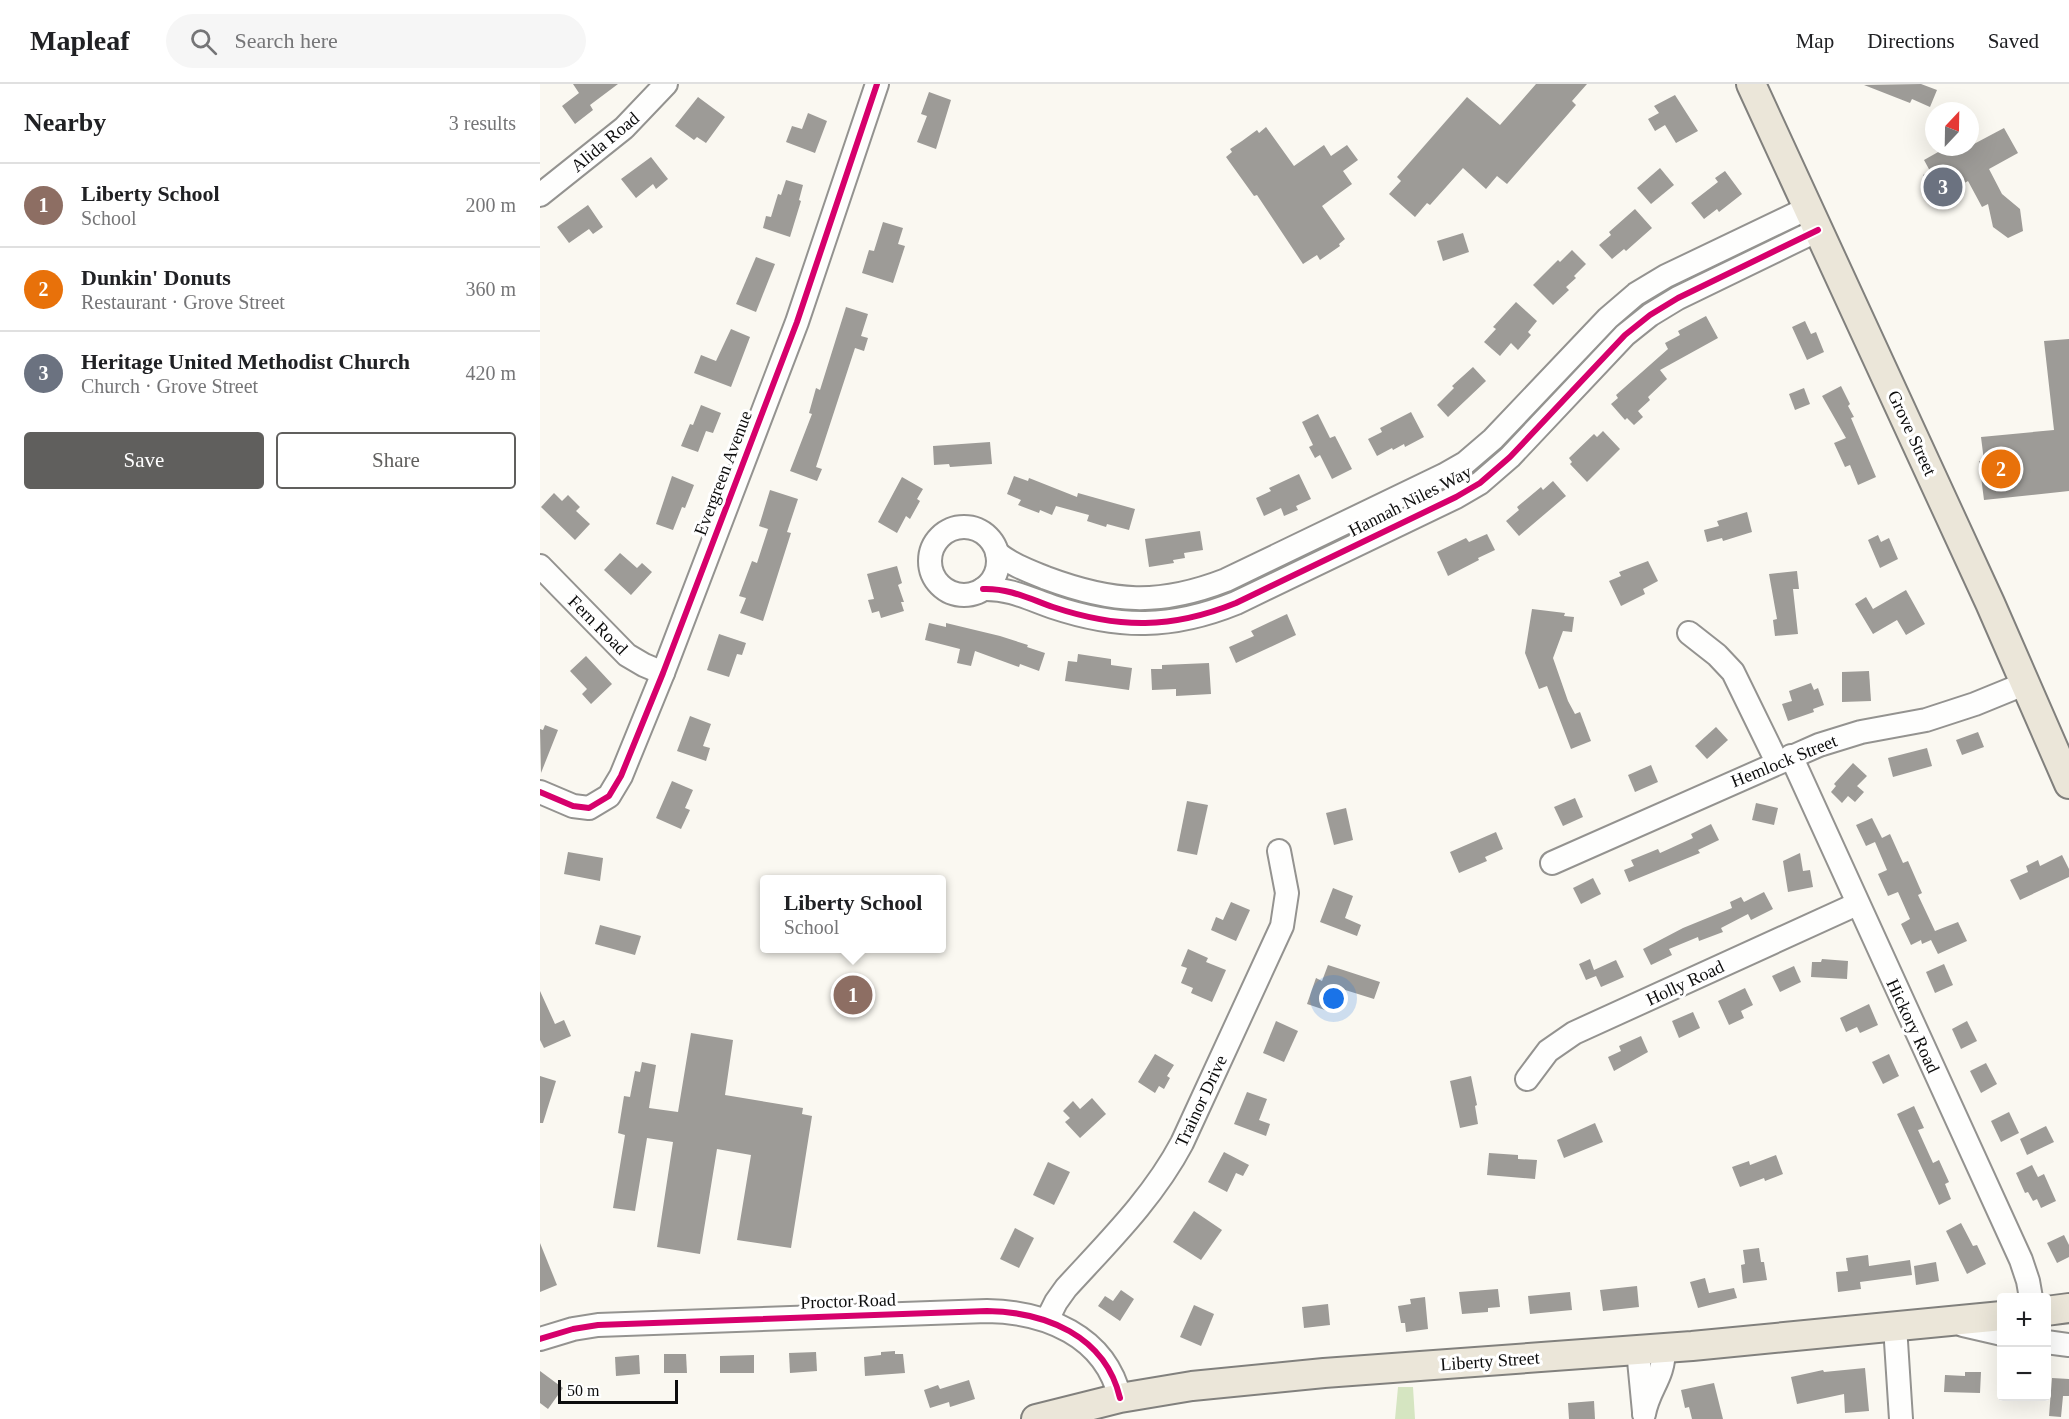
<!DOCTYPE html>
<meta charset="utf-8">
<style>
body{margin:0;font-family:"Times New Roman",serif;background:#f6f6f6;color:#202124}
.controls{position:absolute;right:18px;bottom:18px;display:grid;overflow:hidden;border-radius:6px;box-shadow:0 6px 24px #0002}
.controls button{width:54px;height:54px;display:grid;place-items:center;padding:0;border:0;border-bottom:2px solid #e0e0e0;background:#fff;color:#202124;font:30px sans-serif}
.compass{position:absolute;left:1385px;top:18px;width:54px;height:54px;border-radius:50%;background:#fff;box-shadow:0 6px 24px #0002;rotate:22deg}
.scale{position:absolute;left:18px;bottom:15px;width:120px;box-sizing:border-box;padding-left:6px;border:3px solid #0d0d0d;border-top:0;font-size:16px;line-height:21px;white-space:nowrap;color:#0d0d0d;-webkit-text-stroke:4px #fff;paint-order:stroke}
.you{position:absolute;left:794px;top:915px;width:21px;height:21px;margin:-15px;border:4px solid #fff;border-radius:50%;background:#1a73e8;box-shadow:0 0 0 9px #1a73e833}
.badge{display:grid;place-items:center;width:39px;height:39px;border-radius:50%;background:#605f5d;color:#fff;font-size:20px;font-weight:700}
.pin{position:absolute;translate:-50% -50%;border:3px solid #fff;box-shadow:0 2px 6px #0006}
.popup{position:absolute;left:220px;top:791px;width:186px;height:78px;box-sizing:border-box;display:grid;place-content:center;border-radius:6px;background:#fff;filter:drop-shadow(0 2px 4px #0005);font-size:20px;white-space:nowrap;color:#757577}
.popup b{font-size:22px;color:#202124}
.popup::after{content:'';position:absolute;left:50%;top:100%;margin-left:-12px;border:12px solid transparent;border-top-color:#fff}
.list{margin:0;padding:0;list-style:none}
h2{display:flex;justify-content:space-between;align-items:center;height:78px;margin:0;padding:0 24px;font-size:26px}
h2 small{font-size:20px;font-weight:400;color:#757577}
.list li{display:grid;grid-template-columns:39px 1fr auto;gap:18px;align-items:center;box-sizing:border-box;height:84px;padding:0 24px;border-top:2px solid #e0e0e0}
.list b{display:block;font-size:22px;white-space:nowrap}
.list p{margin:0;font-size:20px;white-space:nowrap;color:#757577}
.list em{font-size:20px;font-style:normal;color:#757577}
.actions{display:flex;gap:12px;padding:18px 24px}
.actions a{flex:1;padding:14px 0;border:2px solid #605f5d;border-radius:6px;text-align:center;font-size:21px;color:#605f5d}
.actions .main{background:#605f5d;color:#fff}
.icon{flex:none;width:33px;height:33px;fill:none;stroke:currentColor;stroke-width:2;stroke-linecap:round;stroke-linejoin:round}
.map{position:relative;flex:none;width:1529px;height:1335px;overflow:hidden}
header{display:flex;align-items:center;gap:36px;box-sizing:border-box;height:84px;padding:0 30px;background:#fff;border-bottom:2px solid #e0e0e0}
header strong{font-size:28px}
nav{display:flex;gap:33px;margin-inline-start:auto;font-size:21px}
.search{width:420px;height:54px;background:#f6f6f6;display:flex;align-items:center;gap:15px;box-sizing:border-box;padding:0 21px;border-radius:33px;color:#757577;font-size:22px}
main{display:flex}
aside{flex:1;background:#fff}
.map>svg:first-child{display:block}
.forest{fill:#d5e5c1}
.building{fill:#9d9b97}
.lines{fill:none;stroke-linecap:round;stroke-linejoin:round}
.minor-casing{stroke:#949390;stroke-width:26}
.major-casing{stroke:#81807d;stroke-width:32}
.minor{stroke:#fefefd;stroke-width:22}
.major{stroke:#ebe6d9;stroke-width:28}
.cycleway-casing{stroke:#fff;stroke-width:10}
.cycleway{stroke:#d6006c;stroke-width:6}
.labels{text-anchor:middle;dominant-baseline:central;stroke-width:6;stroke-linejoin:round;paint-order:stroke}
.street-label{font-size:18px;fill:#0d0d0d;stroke:#fff}
</style>
<header>
<strong>Mapleaf</strong>
<div class="search"><svg class="icon" aria-label="search" viewBox="0 0 24 24"><circle cx="10" cy="10" r="6"/><path d="M15 15l6 6"/></svg>Search here</div>
<nav><a>Map</a><a>Directions</a><a>Saved</a></nav>
</header>
<main>
<aside>
<h2>Nearby<small>3 results</small></h2>
<ul class="list">
<li><span class="badge" style="background:#8d6e63">1</span><div><b>Liberty School</b><p>School</p></div><em>200 m</em></li>
<li><span class="badge" style="background:#e8710a">2</span><div><b>Dunkin' Donuts</b><p>Restaurant · Grove Street</p></div><em>360 m</em></li>
<li><span class="badge" style="background:#6b7280">3</span><div><b>Heritage United Methodist Church</b><p>Church · Grove Street</p></div><em>420 m</em></li>
</ul>
<div class="actions"><a class="main">Save</a><a>Share</a></div>
</aside>
<div class="map">
<svg width="1529" height="1335" viewBox="0 0 1529 1335">
<rect width="100%" height="100%" fill="#faf8f1"/>
<polygon class="forest" points="858,1303 873,1303 875,1335 855,1335"/>
<g class="building">
<polygon points="33,0 78,0 50,21 53,26 35,40 22,22 39,9"/>
<polygon points="996,0 1047,0 1032,17 1036,21 967,100 957,92 946,105 923,84 890,121 887,119 875,133 849,110 861,97 857,93 927,13 960,41"/>
<polygon points="1381,0 1397,6 1390,23 1372,15 1370,19 1324,1"/>
<polygon points="389,8 411,16 396,65 377,58 387,32 381,30"/>
<polygon points="1135,11 1158,47 1136,59 1125,41 1115,47 1108,35 1119,29 1114,22"/>
<polygon points="158,13 185,33 166,59 157,53 154,56 135,42"/>
<polygon points="268,29 287,37 275,69 246,58 252,42 262,45"/>
<polygon points="726,43 754,82 784,61 791,72 807,61 818,76 803,87 812,100 782,122 805,155 799,160 800,162 780,176 777,171 763,180 717,111 714,112 686,73 692,68 690,65 702,57 717,46 719,49"/>
<polygon points="1464,44 1478,69 1449,85 1462,110 1480,125 1483,147 1468,154 1453,143 1448,120 1442,123 1428,97 1396,115 1383,91 1390,87 1384,76 1407,63 1430,63 1430,59 1432,61"/>
<polygon points="111,73 128,95 116,105 113,100 96,114 81,95"/>
<polygon points="1120,84 1134,101 1111,120 1097,104"/>
<polygon points="1185,87 1202,110 1179,128 1177,125 1164,135 1151,119 1178,98 1175,94"/>
<polygon points="246,96 263,101 259,116 261,117 250,153 223,144 226,132 231,133 238,110 241,111"/>
<polygon points="48,121 63,143 53,150 49,145 29,159 17,143"/>
<polygon points="1095,125 1112,144 1086,167 1084,165 1072,175 1059,161 1071,151 1069,148"/>
<polygon points="343,138 363,144 358,160 365,162 353,199 322,189 329,166 334,167"/>
<polygon points="923,149 929,168 903,177 897,157"/>
<polygon points="1032,166 1046,180 1034,192 1036,194 1026,203 1029,206 1013,221 993,201 1018,176 1020,178"/>
<polygon points="216,173 235,180 216,228 196,220"/>
<polygon points="976,218 997,237 988,248 991,251 978,266 971,259 960,272 944,258 956,245 953,243"/>
<polygon points="306,223 328,230 321,252 328,254 324,267 315,264 276,383 282,385 277,397 250,387 272,330 269,329 276,304 280,306"/>
<polygon points="1166,232 1178,254 1120,286 1127,295 1108,313 1110,316 1098,327 1103,333 1094,341 1087,334 1085,336 1071,320 1078,314 1076,311 1128,265 1125,259 1140,251 1138,247"/>
<polygon points="1265,237 1271,250 1276,248 1284,268 1267,276 1252,243"/>
<polygon points="191,245 210,253 191,303 154,289 161,271 176,277"/>
<polygon points="1529,255 1529,407 1444,416 1439,377 1444,377 1441,353 1514,346 1504,257"/>
<polygon points="933,283 946,297 908,333 897,321 914,304 912,302"/>
<polygon points="1301,302 1310,320 1308,322 1314,333 1311,334 1336,393 1318,401 1310,381 1305,383 1294,359 1306,354 1282,312"/>
<polygon points="1264,304 1270,320 1255,326 1249,310"/>
<polygon points="161,321 181,329 173,349 166,347 158,368 141,362 150,340 153,341"/>
<polygon points="871,328 884,353 865,363 864,360 853,366 852,364 837,372 828,355 842,348 840,344"/>
<polygon points="778,330 790,354 795,352 812,385 792,395 780,371 775,374 769,363 773,361 762,338"/>
<polygon points="1063,347 1080,365 1047,398 1030,380 1032,378 1029,374 1054,350 1057,353"/>
<polygon points="450,358 452,380 410,383 409,380 394,381 393,362"/>
<polygon points="759,390 771,415 756,422 758,426 744,432 741,424 724,432 716,414 731,407 729,404"/>
<polygon points="132,392 154,401 145,424 142,423 133,446 116,440"/>
<polygon points="474,392 488,397 489,394 537,413 538,409 595,425 589,446 567,440 566,443 547,437 549,431 516,422 512,431 500,426 499,429 478,421 481,416 467,410"/>
<polygon points="362,393 383,405 377,415 380,417 370,435 366,432 357,449 338,438"/>
<polygon points="1013,397 1026,412 979,452 966,437 979,426 977,423 1001,403 1003,406"/>
<polygon points="230,406 258,415 247,448 251,449 223,537 200,529 206,514 199,512 212,477 217,479 228,445 219,442"/>
<polygon points="14,409 22,417 28,411 40,423 36,427 50,440 35,456 1,423"/>
<polygon points="1207,428 1212,448 1183,457 1182,454 1167,458 1164,446 1179,442 1177,437"/>
<polygon points="660,447 663,466 644,469 645,474 633,476 634,479 609,483 605,455"/>
<polygon points="947,450 955,466 938,474 939,476 908,492 897,468 926,454 929,458"/>
<polygon points="1338,451 1341,458 1349,454 1358,475 1340,484 1328,456"/>
<polygon points="80,469 97,484 102,479 112,488 91,511 64,486"/>
<polygon points="1108,477 1118,497 1103,505 1105,510 1081,522 1069,497 1081,492 1079,488"/>
<polygon points="357,482 362,499 358,501 364,518 361,518 364,527 341,534 339,527 332,529 328,516 334,515 327,490"/>
<polygon points="1257,487 1259,505 1253,505 1258,550 1235,552 1233,536 1237,535 1229,490"/>
<polygon points="1366,506 1385,540 1366,551 1357,536 1333,550 1315,520 1326,513 1333,525"/>
<polygon points="992,525 1025,529 1024,532 1034,533 1032,548 1023,547 1013,574 1028,617 1035,630 1040,628 1051,657 1031,665 1007,602 999,605 985,569"/>
<polygon points="747,530 756,551 696,579 689,563 714,552 711,547"/>
<polygon points="389,539 406,543 406,539 460,552 488,561 487,563 505,569 499,587 480,580 479,583 435,567 431,582 417,579 420,565 385,556"/>
<polygon points="179,550 206,559 202,571 197,570 189,593 167,586"/>
<polygon points="538,570 571,575 571,581 592,584 589,606 525,597 528,577 537,578"/>
<polygon points="46,572 72,600 51,620 42,610 47,605 30,587"/>
<polygon points="669,579 671,610 636,612 636,605 612,606 611,585 622,585 622,581"/>
<polygon points="1329,587 1331,617 1302,618 1302,588"/>
<polygon points="1271,599 1274,606 1278,604 1284,621 1273,625 1274,628 1248,637 1242,620 1252,617 1249,607"/>
<polygon points="150,632 171,640 163,662 170,664 166,677 137,667"/>
<polygon points="5,641 18,646 1,689 0,645 3,646"/>
<polygon points="1176,643 1188,656 1167,675 1155,662"/>
<polygon points="1438,648 1444,663 1422,671 1416,656"/>
<polygon points="1387,664 1392,682 1353,693 1348,674"/>
<polygon points="1313,679 1327,692 1317,702 1324,708 1315,718 1308,712 1302,719 1291,708 1296,702 1294,700"/>
<polygon points="1111,681 1118,698 1095,708 1088,691"/>
<polygon points="132,697 153,706 145,724 150,726 141,745 116,734"/>
<polygon points="1035,714 1043,733 1023,742 1014,723"/>
<polygon points="647,717 668,721 657,771 637,767"/>
<polygon points="1216,719 1238,724 1234,741 1212,736"/>
<polygon points="806,724 813,756 794,761 786,729"/>
<polygon points="1332,734 1342,754 1350,750 1363,779 1368,777 1382,809 1378,811 1395,847 1418,838 1427,857 1398,870 1391,856 1382,860 1381,856 1371,861 1361,840 1370,835 1358,808 1348,812 1338,790 1347,786 1335,758 1326,762 1316,741"/>
<polygon points="1171,740 1179,756 1158,766 1160,769 1089,798 1084,786 1094,782 1091,776 1118,765 1120,769 1153,754 1151,750"/>
<polygon points="956,748 963,765 945,773 947,777 919,789 910,768"/>
<polygon points="28,768 63,774 60,797 24,790"/>
<polygon points="1260,769 1263,787 1270,786 1273,803 1248,808 1243,777"/>
<polygon points="1522,771 1529,785 1529,793 1480,816 1470,796 1488,788 1486,782 1498,776 1500,782"/>
<polygon points="1053,794 1061,810 1041,820 1033,804"/>
<polygon points="793,804 813,812 805,834 821,841 817,852 780,838"/>
<polygon points="1224,808 1233,825 1211,836 1208,830 1181,844 1183,848 1159,857 1158,853 1129,865 1132,871 1111,881 1103,865 1143,844 1192,824 1190,818 1201,813 1204,818"/>
<polygon points="691,818 710,826 696,857 671,846 676,833 683,836"/>
<polygon points="60,841 101,852 95,871 55,860"/>
<polygon points="648,865 668,874 666,878 686,886 672,918 651,909 653,904 641,899 647,884 641,882"/>
<polygon points="1050,875 1054,886 1076,876 1084,893 1061,903 1056,892 1046,896 1039,880"/>
<polygon points="1282,875 1308,877 1307,895 1271,893 1272,878 1281,878"/>
<polygon points="1404,880 1413,901 1395,909 1386,888"/>
<polygon points="788,881 840,898 834,915 802,905 794,929 767,920 776,894 782,897"/>
<polygon points="1254,882 1261,898 1240,908 1232,892"/>
<polygon points="1205,904 1213,921 1201,927 1204,934 1189,941 1178,917"/>
<polygon points="0,907 15,940 24,936 31,952 4,964 0,956"/>
<polygon points="1329,920 1338,941 1320,949 1317,943 1306,948 1300,934"/>
<polygon points="1153,928 1160,944 1139,954 1132,937"/>
<polygon points="736,937 758,947 744,978 723,969"/>
<polygon points="1427,937 1437,957 1421,965 1412,945"/>
<polygon points="151,949 193,956 185,1011 263,1024 262,1030 272,1032 251,1164 197,1156 211,1071 177,1065 160,1170 117,1163 133,1058 107,1054 95,1127 73,1124 85,1051 78,1049 84,1012 90,1013 95,987 100,988 102,978 116,981 109,1024 138,1028"/>
<polygon points="1101,952 1108,968 1074,987 1068,973 1081,967 1079,962"/>
<polygon points="615,970 634,981 627,992 630,994 624,1005 619,1002 615,1009 598,998"/>
<polygon points="1349,970 1359,992 1343,1000 1332,978"/>
<polygon points="1446,979 1457,1000 1441,1009 1430,987"/>
<polygon points="0,992 16,997 3,1039 0,1039"/>
<polygon points="931,992 937,1021 935,1022 938,1040 920,1044 910,997"/>
<polygon points="707,1008 727,1015 719,1036 730,1040 726,1052 694,1040"/>
<polygon points="552,1014 566,1030 540,1054 525,1038 530,1034 523,1027 533,1017 540,1025"/>
<polygon points="1374,1022 1384,1044 1378,1046 1393,1079 1399,1076 1409,1098 1405,1100 1411,1115 1399,1121 1357,1030"/>
<polygon points="1469,1028 1479,1049 1461,1058 1451,1037"/>
<polygon points="1055,1039 1063,1058 1024,1074 1017,1056"/>
<polygon points="1506,1042 1514,1058 1487,1071 1480,1055"/>
<polygon points="684,1068 709,1081 703,1092 696,1089 687,1108 668,1098"/>
<polygon points="949,1069 978,1071 978,1075 997,1076 995,1095 947,1091"/>
<polygon points="1236,1071 1243,1090 1225,1097 1224,1094 1200,1103 1192,1083 1209,1077 1210,1081"/>
<polygon points="508,1078 530,1088 514,1121 493,1111"/>
<polygon points="1492,1081 1498,1093 1504,1090 1516,1117 1501,1124 1497,1115 1493,1117 1488,1108 1485,1109 1476,1089"/>
<polygon points="654,1127 682,1146 661,1176 633,1158"/>
<polygon points="1421,1139 1433,1162 1437,1161 1446,1180 1427,1190 1406,1147"/>
<polygon points="475,1144 494,1154 479,1184 460,1175"/>
<polygon points="1524,1151 1529,1161 1529,1173 1517,1179 1507,1159"/>
<polygon points="0,1159 17,1201 0,1208"/>
<polygon points="1219,1164 1221,1178 1224,1178 1227,1196 1203,1199 1201,1181 1205,1180 1203,1166"/>
<polygon points="1328,1171 1329,1182 1370,1176 1372,1191 1320,1198 1321,1205 1298,1208 1296,1188 1308,1187 1306,1174"/>
<polygon points="1396,1178 1399,1197 1376,1201 1374,1182"/>
<polygon points="1165,1194 1169,1209 1194,1204 1197,1214 1158,1224 1150,1198"/>
<polygon points="1097,1202 1099,1223 1063,1227 1060,1206"/>
<polygon points="958,1205 960,1223 948,1224 948,1228 922,1230 919,1208"/>
<polygon points="581,1206 594,1215 580,1237 558,1222 565,1212 573,1217"/>
<polygon points="1030,1208 1032,1226 990,1230 988,1212"/>
<polygon points="885,1213 888,1245 866,1248 865,1239 861,1239 858,1222 871,1220 870,1215"/>
<polygon points="788,1220 790,1241 764,1244 762,1223"/>
<polygon points="654,1221 674,1230 661,1262 640,1253"/>
<polygon points="355,1267 355,1270 363,1270 365,1289 325,1292 324,1273 341,1271 341,1268"/>
<polygon points="276,1268 277,1287 250,1289 249,1269"/>
<polygon points="124,1270 146,1270 147,1289 124,1289"/>
<polygon points="99,1271 100,1290 76,1292 75,1273"/>
<polygon points="214,1271 214,1289 180,1289 180,1272"/>
<polygon points="1325,1284 1329,1327 1305,1329 1304,1310 1257,1320 1251,1293 1283,1286 1284,1288"/>
<polygon points="0,1287 23,1304 8,1325 0,1319"/>
<polygon points="1425,1288 1441,1288 1440,1309 1404,1308 1405,1291 1425,1292"/>
<polygon points="1512,1294 1529,1295 1529,1312 1523,1312 1521,1333 1509,1332"/>
<polygon points="429,1296 435,1315 410,1323 409,1318 390,1324 384,1306 398,1301 400,1305"/>
<polygon points="1174,1299 1183,1335 1152,1335 1149,1323 1145,1324 1141,1306"/>
<polygon points="1054,1317 1055,1335 1029,1335 1028,1319"/>
</g>
<g class="lines">
<g class="minor-casing">
<g id="minor">
<polyline points="0,111 84,44 126,0"/>
<circle cx="424" cy="477" r="34"/>
<path d="M457 469C472 481 489 487 506 494 573 519 619 522 686 496L904 391 925 379 953 355 1068 234 1096 210 1126 192 1268 124"/>
<polyline points="0,482 87,571 104,581 123,589"/>
<path d="M443 505C469 504 490 515 513 523 579 545 632 545 696 519L916 413 940 399 970 373 1085 251 1110 231 1138 214 1278 146"/>
<polyline points="1149,549 1177,571 1193,588 1237,678"/>
<polyline points="1251,672 1481,1176 1488,1197 1491,1214"/>
<polyline points="0,708 33,722 49,724 69,712 81,692 123,589 257,238 337,0"/>
<polyline points="1012,779 1279,661 1321,648 1386,636 1435,620 1484,600"/>
<polyline points="987,995 1008,967 1034,949 1317,820"/>
<path d="M507 1236 516 1218 526 1204C568 1158 613 1114 642 1059L742 842 747 809 739 767"/>
<polyline points="1423,1241 1462,1250"/>
<polyline points="1355,1242 1361,1335"/>
<path d="M0 1255 33 1245 58 1241 447 1227C505 1228 565 1251 580 1314"/>
<polyline points="1506,1258 1529,1261"/>
<polyline points="1098,1266 1104,1328"/>
<path d="M1104 1330C1109 1303 1124 1295 1124 1264"/>
</g>
</g>
<g class="major-casing">
<g id="major">
<polyline points="1211,0 1450,519 1529,700"/>
<polyline points="1506,1227 1529,1224"/>
<polyline points="496,1335 580,1314 652,1302 784,1289 1152,1262 1462,1232"/>
</g>
</g>
<use href="#minor" class="minor"/>
<use href="#major" class="major"/>
<g class="cycleway-casing">
<g id="cycleway">
<path d="M443 505C469 504 490 515 513 523 579 545 632 545 696 519L916 413 940 399 970 373 1085 251 1110 231 1138 214 1278 146"/>
<polyline points="0,708 33,722 49,724 69,712 81,692 123,589 257,238 337,0"/>
<path d="M0 1255 33 1245 58 1241 447 1227C505 1228 565 1251 580 1314"/>
</g>
</g>
<use href="#cycleway" class="cycleway"/>
</g>
<g class="labels">
<g class="street-label">
<text transform="translate(65 58) rotate(-40)">Alida Road</text>
<text transform="translate(1372 349) rotate(65)">Grove Street</text>
<text transform="translate(183 389) rotate(-69)">Evergreen Avenue</text>
<text transform="translate(870 417) rotate(-27)">Hannah Niles Way</text>
<text transform="translate(58 541) rotate(45)">Fern Road</text>
<text transform="translate(1244 677) rotate(-22)">Hemlock Street</text>
<text transform="translate(1145 899) rotate(-25)">Holly Road</text>
<text transform="translate(1373 942) rotate(65)">Hickory Road</text>
<text transform="translate(661 1017) rotate(-65)">Trainor Drive</text>
<text transform="translate(308 1217) rotate(-2)">Proctor Road</text>
<text transform="translate(950 1277) rotate(-4)">Liberty Street</text>
</g>
</g>
</svg>
<div class="controls">
<button>+</button>
<button>−</button>
</div>
<svg class="compass" viewBox="-18 -18 36 36"><path d="M0-13l5 13h-10z" fill="#e53935"/><path d="M0 13l5-13h-10z" fill="#757577"/></svg>
<div class="scale">50 m</div>
<div class="you"></div>
<div class="pin badge" style="left:313px;top:911px;background:#8d6e63">1</div>
<div class="popup"><b>Liberty School</b>School</div>
<div class="pin badge" style="left:1461px;top:385px;background:#e8710a">2</div>
<div class="pin badge" style="left:1403px;top:103px;background:#6b7280">3</div>
</div>
</main>
